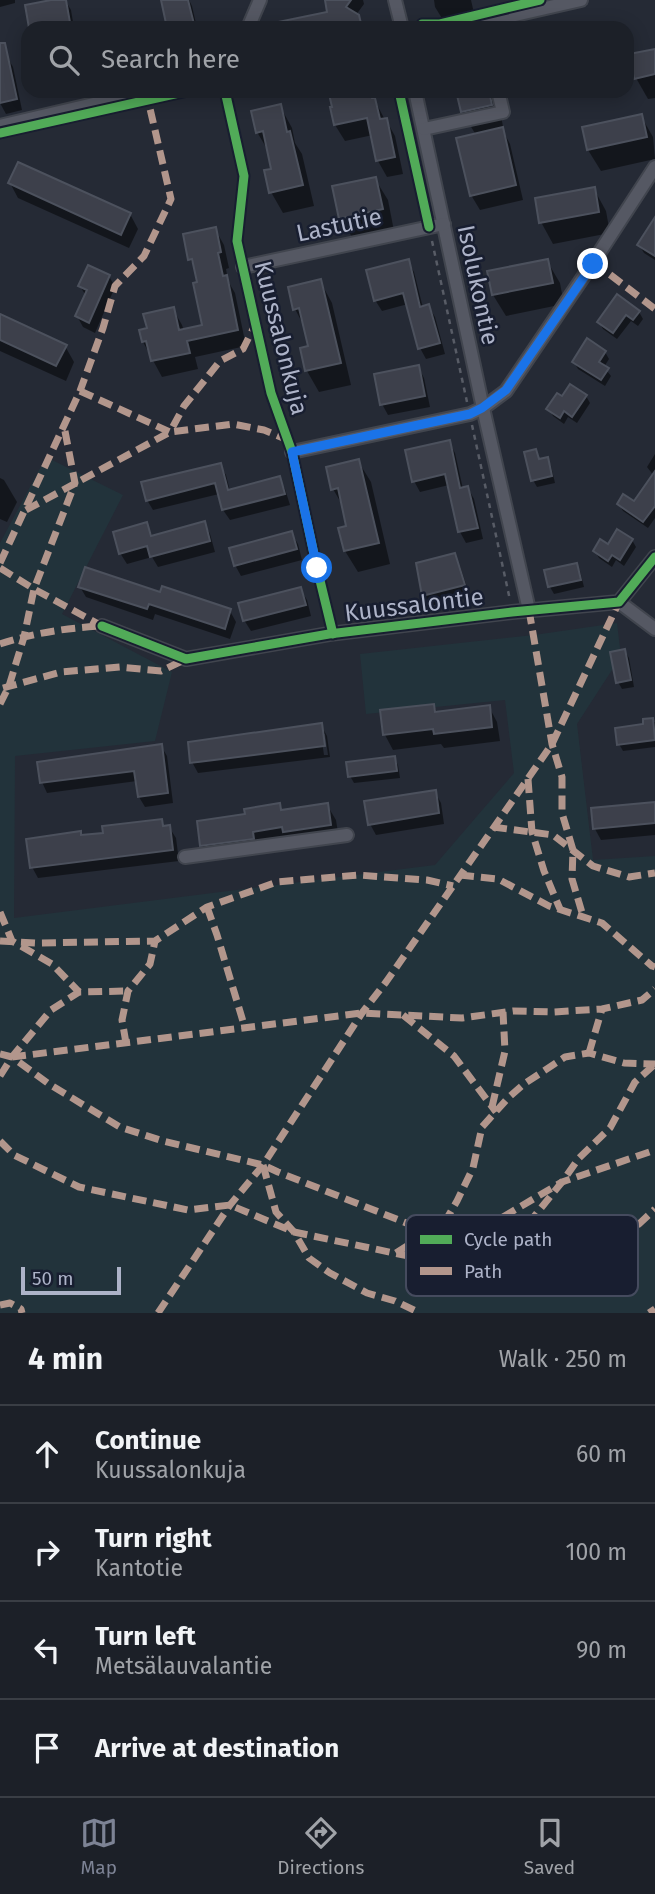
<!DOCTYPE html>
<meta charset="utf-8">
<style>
body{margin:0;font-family:"Fira Sans",sans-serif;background:#252830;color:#f1f3f6}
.scale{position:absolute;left:21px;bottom:18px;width:100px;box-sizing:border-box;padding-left:7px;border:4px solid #adb3c8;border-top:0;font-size:19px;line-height:24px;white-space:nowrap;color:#adb3c8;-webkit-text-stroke:5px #181e30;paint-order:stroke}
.stop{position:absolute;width:21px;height:21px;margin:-16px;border:5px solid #1a73e8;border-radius:50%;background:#fff}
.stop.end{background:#1a73e8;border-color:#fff;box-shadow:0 2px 7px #0008}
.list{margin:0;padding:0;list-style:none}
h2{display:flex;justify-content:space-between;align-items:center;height:91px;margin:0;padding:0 28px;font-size:30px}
h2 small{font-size:23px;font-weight:400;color:#a0a3a8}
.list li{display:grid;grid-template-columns:46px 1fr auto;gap:21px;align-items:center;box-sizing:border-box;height:98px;padding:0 28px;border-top:2px solid #3a3e45}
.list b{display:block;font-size:26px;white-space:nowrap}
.list p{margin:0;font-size:23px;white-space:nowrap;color:#a0a3a8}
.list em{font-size:23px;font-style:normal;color:#a0a3a8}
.icon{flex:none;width:38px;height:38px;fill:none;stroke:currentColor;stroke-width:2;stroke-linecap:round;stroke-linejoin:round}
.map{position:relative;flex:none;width:655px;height:1313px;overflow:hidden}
.search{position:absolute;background:#1c2028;box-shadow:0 4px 18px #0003;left:21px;right:21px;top:21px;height:77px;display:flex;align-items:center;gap:18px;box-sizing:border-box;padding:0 24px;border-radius:21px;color:#a0a3a8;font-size:26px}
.sheet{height:483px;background:#1c2028}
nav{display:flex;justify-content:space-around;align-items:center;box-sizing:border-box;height:98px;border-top:2px solid #3a3e45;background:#1c2028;font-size:19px;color:#a0a3a8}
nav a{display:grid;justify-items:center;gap:4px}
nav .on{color:#7d8395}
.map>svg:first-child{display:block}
.green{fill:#22333b}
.shadow{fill:#0007;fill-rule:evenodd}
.building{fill:#3d404b;stroke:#4c515d;stroke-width:2}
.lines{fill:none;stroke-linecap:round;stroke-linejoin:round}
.minor-casing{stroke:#41454e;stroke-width:16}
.path{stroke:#585c66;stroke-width:2.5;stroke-dasharray:5 5;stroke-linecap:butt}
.minor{stroke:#555863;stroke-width:12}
.quiet{stroke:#b2968c;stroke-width:7;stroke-dasharray:14 7;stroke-linecap:butt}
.cycleway-casing{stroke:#181e30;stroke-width:13}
.cycleway{stroke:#51ab58;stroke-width:9}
.route{stroke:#1a73e8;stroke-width:9}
.labels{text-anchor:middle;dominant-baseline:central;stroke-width:5;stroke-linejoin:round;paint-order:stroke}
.street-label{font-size:24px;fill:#adb3c8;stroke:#181e30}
.key{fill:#181e30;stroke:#454b5e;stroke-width:2}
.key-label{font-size:19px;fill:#adb3c8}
</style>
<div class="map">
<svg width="655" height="1313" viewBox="0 0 655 1313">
<rect width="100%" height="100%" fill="#252a35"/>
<polygon class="green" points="46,457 123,495 62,614 172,672 155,741 15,756 14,918 435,865 514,773 505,700 366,714 360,654 534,635 617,623 621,656 577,724 593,860 655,856 655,1313 0,1313 0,543"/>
<g class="shadow">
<polygon points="0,0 15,0 15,3 0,7"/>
<polygon points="60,0 65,0 71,10 74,28 31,28"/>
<polygon points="166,0 189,0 192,6 197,28 169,28"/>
<polygon points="327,0 363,0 364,4 356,15 365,28 282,28 329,13"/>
<polygon points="434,0 471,0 476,22 448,28 435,7"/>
<polygon points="0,45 13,67 22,110 6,114 0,103"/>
<polygon points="655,50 655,98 648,99 636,78"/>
<polygon points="348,91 370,91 385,120 386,120 395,136 403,174 387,177 378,161 373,135 345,141 335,125 332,108"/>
<polygon points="458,91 497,91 503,127 501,127 510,144 523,200 480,210 471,195 476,135 462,112"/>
<polygon points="280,106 292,128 295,143 302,154 314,206 283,213 271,192 273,170 270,154 257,132"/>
<polygon points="641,116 653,137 655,159 601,171 588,150"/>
<polygon points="375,179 388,200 394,231 353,239 341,218"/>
<polygon points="10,183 130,214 138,229 129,248 18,198"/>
<polygon points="594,189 606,211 610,233 553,244 541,222"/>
<polygon points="215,229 224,245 229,268 226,269 228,281 235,293 246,346 195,357 198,369 162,377 143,342 149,329 173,309 182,325 184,331 204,327 196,269 190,259"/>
<polygon points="655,231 655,260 644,253 639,245"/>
<polygon points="408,261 414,272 423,308 429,307 435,317 445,354 426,359 420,348 408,304 382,311 375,300"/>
<polygon points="547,261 560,283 564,304 506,316 493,295"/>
<polygon points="109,276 115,287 95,333 83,327 77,316 86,296 80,286"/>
<polygon points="320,281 332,303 351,385 319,392 307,371 302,349 310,347 305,328 295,309"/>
<polygon points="639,312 643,319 638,326 631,321 617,339 603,329 599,322"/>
<polygon points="0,316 65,346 74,362 66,381 0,351"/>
<polygon points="605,352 609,359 604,367 611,376 605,386 578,369 574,362"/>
<polygon points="418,367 424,378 430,407 388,415 382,404"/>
<polygon points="586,396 590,403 577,423 568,417 564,424 553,416 549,409 562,398"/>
<polygon points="449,442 455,453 463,489 468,488 474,499 483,539 466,543 460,532 449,485 420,492 414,481"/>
<polygon points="535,451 540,461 547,459 551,466 555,483 537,487 533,480"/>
<polygon points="655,454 655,518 648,528 623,511 619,504 634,504 654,476 647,467"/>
<polygon points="358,461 371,482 390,564 358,572 345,551 340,529 348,527 344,508 333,489"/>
<polygon points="220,465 226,475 230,491 279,478 285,489 290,505 230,520 223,510 219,494 153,510 147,500"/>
<polygon points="0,478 4,480 17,502 7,522 0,519"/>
<polygon points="204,523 210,534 215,552 158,567 152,557 127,564 120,553 146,524 153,537"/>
<polygon points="291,533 298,544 302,560 241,576 235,565"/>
<polygon points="632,540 636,547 624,566 616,560 612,567 599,558 595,551"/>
<polygon points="454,555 460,566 470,596 430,606 424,595"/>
<polygon points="576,565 580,571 584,587 554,594 550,587"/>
<polygon points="80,587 161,594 230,611 236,622 230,639 155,614 153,620 86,597"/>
<polygon points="300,589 307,600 311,616 251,631 244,620"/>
<polygon points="625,651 629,658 634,687 622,689 618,682"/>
<polygon points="433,706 438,713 489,707 497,722 500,741 444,748 441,744 393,750 385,735 382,712"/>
<polygon points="653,722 655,722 655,747 623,751 619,744"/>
<path d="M321 725 327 736 330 757 198 773 192 762ZM321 734H325L328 755H324Z"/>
<polygon points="161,746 167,756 173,803 145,807 139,797 137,781 47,793 42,782"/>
<polygon points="394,758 398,765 400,778 354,783 350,776"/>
<polygon points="435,792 441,803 444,824 376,835 370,824"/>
<polygon points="655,803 655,835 601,840 595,829 593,809"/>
<polygon points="279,805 283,812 327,805 336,820 339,839 260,846 261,853 210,860 202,845 247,816"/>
<polygon points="161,821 164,827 169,827 176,838 179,861 38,878 32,867 80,833 82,837 105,834"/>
</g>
<g class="building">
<polygon points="51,0 66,0 71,28 29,28 25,5"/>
<polygon points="161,0 188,0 195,28 167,28"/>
<polygon points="325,0 351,0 346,7 359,15 362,28 273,28 273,23 327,12"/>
<polygon points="0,43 5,43 17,99 0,103"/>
<polygon points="655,49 655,74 634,79 629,54"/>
<polygon points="330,91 370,91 372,98 375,98 380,119 387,118 395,157 376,161 367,118 334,125 330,107 332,107 329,94 331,94"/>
<polygon points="456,91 489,91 492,105 461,112"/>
<polygon points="281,104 287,132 290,131 303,185 269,193 264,170 271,169 263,131 256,133 251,111"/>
<polygon points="642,114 647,137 587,150 582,127"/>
<polygon points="503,127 516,185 470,196 456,138"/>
<polygon points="18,162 131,213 121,235 8,183"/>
<polygon points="376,177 383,209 339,219 332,186"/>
<polygon points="595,187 599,212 539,223 535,198"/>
<polygon points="655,217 655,256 637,245"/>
<polygon points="216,227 221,252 218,253 223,276 227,275 238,330 187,341 190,353 151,361 146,341 142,342 139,330 147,328 143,314 174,307 179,330 202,325 193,283 197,282 192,259 188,260 183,234"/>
<polygon points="409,259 420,307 429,304 440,343 418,349 403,293 374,301 366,270"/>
<polygon points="548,259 553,283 492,295 487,271"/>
<polygon points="88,265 110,275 89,323 75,316 87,290 78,286"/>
<polygon points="321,279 341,363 305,371 300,348 308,346 299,308 293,310 288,287"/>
<polygon points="617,294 640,311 633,320 626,315 613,333 597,322"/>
<polygon points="0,314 67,345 56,366 0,340"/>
<polygon points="587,338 606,351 599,362 609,368 601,380 572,362"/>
<polygon points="419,365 425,396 380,405 374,374"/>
<polygon points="570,384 587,395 572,417 564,411 560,418 546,409 557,393 562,396"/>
<polygon points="450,440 460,488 468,486 478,528 458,532 445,474 412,482 405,450"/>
<polygon points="536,449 539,459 548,457 552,476 531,481 524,452"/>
<polygon points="359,459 379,543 344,551 338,528 346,526 338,488 331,490 326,467"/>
<polygon points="221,463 228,490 280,476 285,494 222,510 215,483 146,501 141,482"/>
<polygon points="655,471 655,506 643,522 617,504 623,494 634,501"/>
<polygon points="205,521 210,541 150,557 147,546 119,554 113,532 147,522 151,536"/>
<polygon points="617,529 633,539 620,560 612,555 608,561 593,551 600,539 608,544"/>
<polygon points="292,531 297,549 234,566 229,548"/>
<polygon points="455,553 465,585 422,596 416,563"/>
<polygon points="577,563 581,580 548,587 544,570"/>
<polygon points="85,567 160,592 162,586 231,609 225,629 149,604 147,609 78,587"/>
<polygon points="301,587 306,605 243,621 238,603"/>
<polygon points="625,649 631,680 616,683 610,652"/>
<polygon points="434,704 435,712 490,705 492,727 434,734 433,729 383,735 380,710"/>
<polygon points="653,718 655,740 617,745 615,728 643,724 643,719"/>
<polygon points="322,723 325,746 190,763 188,742"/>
<polygon points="162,744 168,793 138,797 134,771 40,783 37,762"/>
<polygon points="395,756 397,771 348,777 346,762"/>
<polygon points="436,790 439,813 368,825 364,801"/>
<polygon points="655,802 655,823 593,829 591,808"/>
<polygon points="280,803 281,810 328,803 331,825 283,832 282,827 253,832 254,839 200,846 197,821 245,814 244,809"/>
<polygon points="162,819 163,826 170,825 173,850 30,868 26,839 81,831 81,835 103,833 102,826"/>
</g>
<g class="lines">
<g class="minor-casing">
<g id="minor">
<polyline points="395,0 402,28"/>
<polyline points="248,28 260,0"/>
<polyline points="457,28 581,0"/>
<polyline points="415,91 483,408 529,610"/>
<polyline points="0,126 149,91"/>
<polyline points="424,129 503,112 498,91"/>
<polyline points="243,267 444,224"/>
<polyline points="292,452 470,414 483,408 506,391 592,264 655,167"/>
<polyline points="619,602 655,629"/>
<polyline points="102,626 186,659 329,634 512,612 619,602 655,557"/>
<polyline points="185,857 347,835"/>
</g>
</g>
<g class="path">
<polyline points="432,241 467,402"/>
<polyline points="472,425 510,600"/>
</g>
<use href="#minor" class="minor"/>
<g class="quiet">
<polyline points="592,264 608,273 655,309"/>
<polyline points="80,391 170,432 184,406 220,361 243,349 255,325"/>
<polyline points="26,510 170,432 233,424 264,430 288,440"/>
<polyline points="0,563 80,391 103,328 115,286 144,256 171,199 148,100"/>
<polyline points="0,568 34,589 102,626"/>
<polyline points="529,610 552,744 562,777 562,813 573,850 572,879 583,916"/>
<path d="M0 644C34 633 66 628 102 626"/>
<polyline points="3,688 61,672 120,667 161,671 186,659"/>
<polyline points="0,704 9,686 24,637 34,589 75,483 64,426"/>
<polyline points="528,779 532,832 544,871 560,909"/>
<polyline points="493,827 553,835 593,866 629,877 655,873"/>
<polyline points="460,875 498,879 549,906 602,923 652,966 655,967"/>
<polyline points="207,907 217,935 245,1028"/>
<polyline points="0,912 12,941 52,964 79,992"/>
<polyline points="0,941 37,943 155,941 207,907 277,882 358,875 427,880 453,886"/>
<polyline points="403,1015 454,1056 496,1112"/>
<polyline points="126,1043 122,1020 128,991 150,964 155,941"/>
<polyline points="589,1053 602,1009"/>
<polyline points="0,1054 12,1057 49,1084 120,1127 163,1141 263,1165 278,1172 429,1232 440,1230 481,1230 562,1182 655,1150"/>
<polyline points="12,1057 362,1013 462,1018 513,1011 553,1012 602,1009 642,1000 655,989"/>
<polyline points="0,1076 12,1057 51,1010 79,992 128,991"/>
<polyline points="492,1107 505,1051 503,1012"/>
<polyline points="0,1141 14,1155 79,1187 188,1210 230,1205 294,1232 432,1261 482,1267 511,1270 546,1266 577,1255 595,1245 639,1224 655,1209"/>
<polyline points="263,1165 276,1212 294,1232 309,1258 330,1273 367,1293 395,1301 420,1313"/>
<polyline points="396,1253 429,1232"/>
<polyline points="481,1267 440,1230 457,1201 473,1168 482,1127 508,1098 524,1084 565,1057 589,1053 624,1063 655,1064"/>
<polyline points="482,1267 524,1229 562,1182 579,1158 610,1128 635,1082 655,1064"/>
<polyline points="0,1305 10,1303 21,1309 22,1313"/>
<polyline points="158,1313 230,1205 263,1165 362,1013 386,982 552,744 619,602"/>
<polyline points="649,1313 655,1309"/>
</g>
<g class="cycleway-casing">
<g id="cycleway">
<polyline points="422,24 440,24 540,0"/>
<polyline points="225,91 244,176 237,241 271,393 292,452 317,568 333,634"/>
<polyline points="399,91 429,227"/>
<polyline points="0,133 188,91"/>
<polyline points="102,626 186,659 329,634 512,612 619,602 655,557"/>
</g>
</g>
<use href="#cycleway" class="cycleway"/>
</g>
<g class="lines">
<polyline class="route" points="317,568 292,452 470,414 482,408 506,390 593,264"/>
</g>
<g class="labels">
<g class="street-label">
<text transform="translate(339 225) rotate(-12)">Lastutie</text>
<text transform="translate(478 285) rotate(78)">Isolukontie</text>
<text transform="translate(281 338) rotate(76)">Kuussalonkuja</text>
<text transform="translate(414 605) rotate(-7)">Kuussalontie</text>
</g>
</g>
<rect x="406" y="1215" width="232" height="81" rx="10" class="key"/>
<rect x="420" y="1235" width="32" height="9" fill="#51ab58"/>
<rect x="420" y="1267" width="32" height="8" fill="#b2968c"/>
<g class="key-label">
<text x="464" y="1246">Cycle path</text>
<text x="464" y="1278">Path</text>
</g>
</svg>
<div class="scale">50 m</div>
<div class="stop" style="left:317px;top:568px"></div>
<div class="stop end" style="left:593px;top:264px"></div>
<div class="search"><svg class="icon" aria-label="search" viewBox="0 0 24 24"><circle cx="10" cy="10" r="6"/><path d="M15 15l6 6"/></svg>Search here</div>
</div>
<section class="sheet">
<h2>4 min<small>Walk · 250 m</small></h2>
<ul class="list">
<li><svg class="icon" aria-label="ahead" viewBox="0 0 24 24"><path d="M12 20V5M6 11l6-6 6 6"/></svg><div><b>Continue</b><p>Kuussalonkuja</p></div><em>60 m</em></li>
<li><svg class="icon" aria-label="right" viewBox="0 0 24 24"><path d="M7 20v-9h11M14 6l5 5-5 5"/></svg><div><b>Turn right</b><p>Kantotie</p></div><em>100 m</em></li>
<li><svg class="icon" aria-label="left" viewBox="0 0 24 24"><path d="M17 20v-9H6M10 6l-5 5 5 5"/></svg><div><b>Turn left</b><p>Metsälauvalantie</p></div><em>90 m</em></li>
<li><svg class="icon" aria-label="arrive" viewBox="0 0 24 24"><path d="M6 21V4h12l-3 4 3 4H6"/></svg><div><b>Arrive at destination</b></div></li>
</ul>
</section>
<nav>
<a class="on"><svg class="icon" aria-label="map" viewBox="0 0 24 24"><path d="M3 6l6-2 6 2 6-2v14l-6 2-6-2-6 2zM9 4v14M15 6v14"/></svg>Map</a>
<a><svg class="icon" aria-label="directions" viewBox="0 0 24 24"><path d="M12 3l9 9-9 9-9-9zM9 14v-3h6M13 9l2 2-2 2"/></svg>Directions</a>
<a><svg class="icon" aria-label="saved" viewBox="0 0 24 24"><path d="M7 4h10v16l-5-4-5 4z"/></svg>Saved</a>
</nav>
